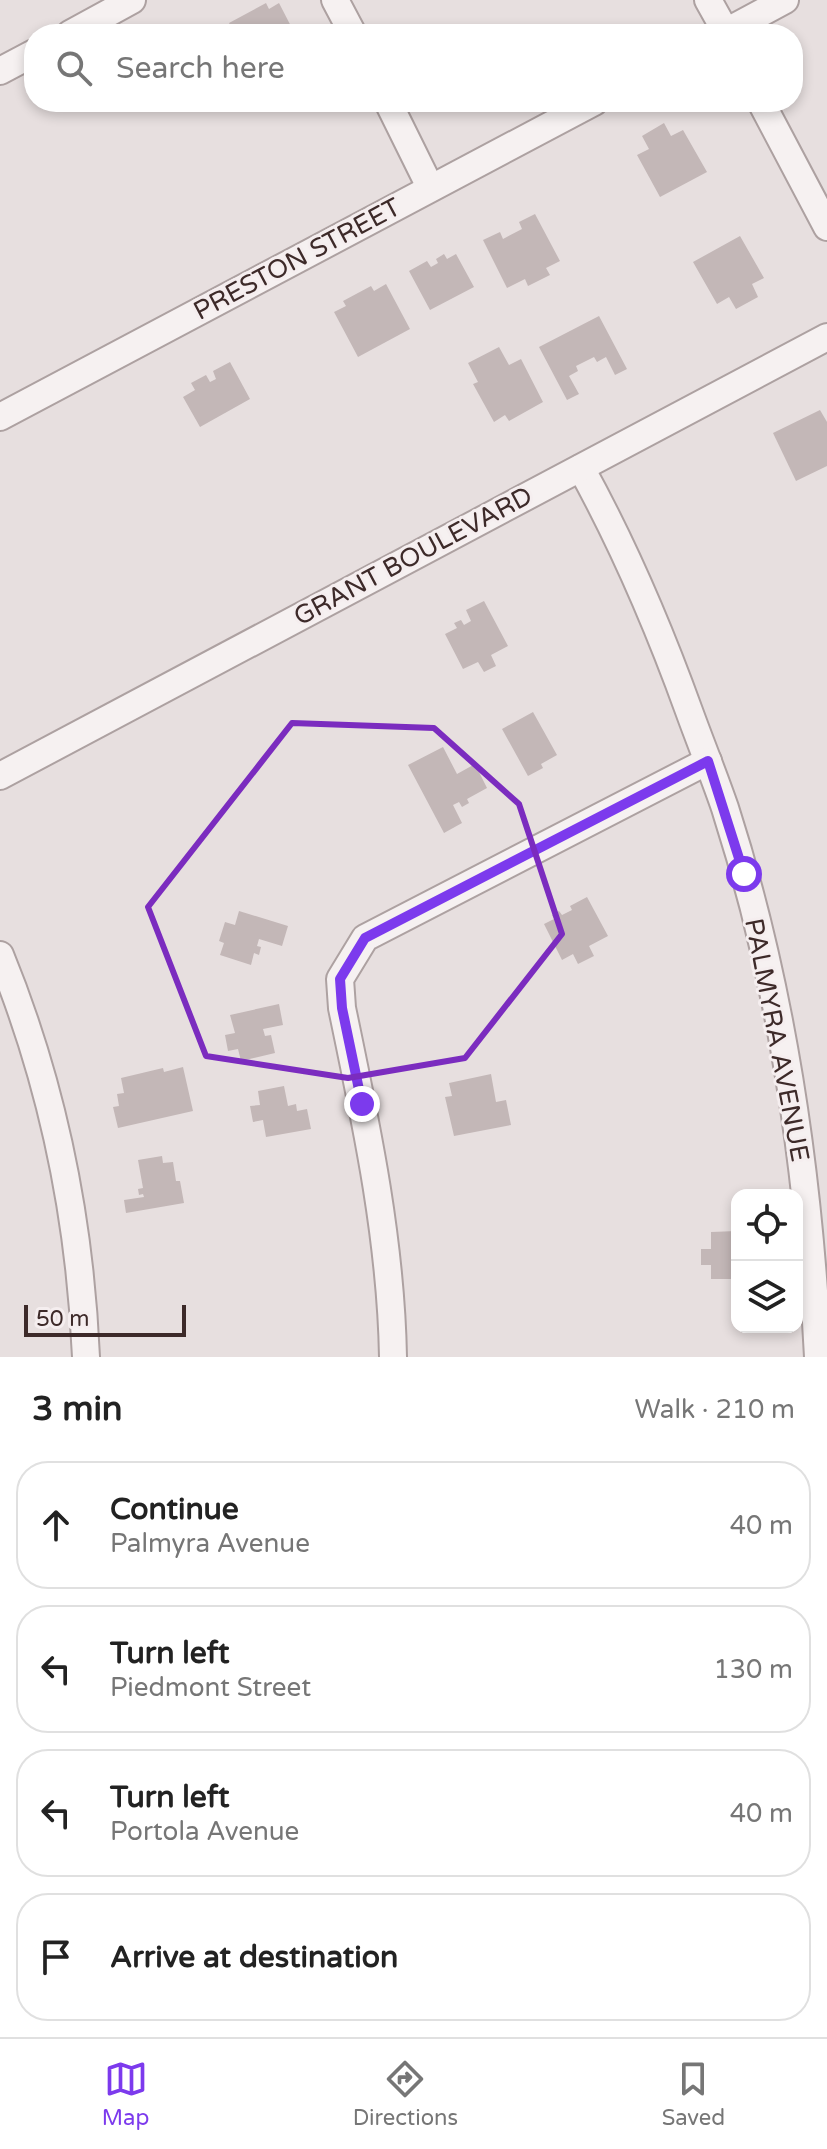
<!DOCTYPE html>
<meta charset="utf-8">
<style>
body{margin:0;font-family:"Varela Round",sans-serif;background:#f2f2f2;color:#222}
.controls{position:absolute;right:24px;bottom:24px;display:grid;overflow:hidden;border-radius:16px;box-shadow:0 4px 12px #0003}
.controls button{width:72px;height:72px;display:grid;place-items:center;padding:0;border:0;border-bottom:2px solid #e0e0e0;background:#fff;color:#222;font:40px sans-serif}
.scale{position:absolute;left:24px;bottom:20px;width:162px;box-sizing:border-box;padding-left:8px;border:4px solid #3d2a29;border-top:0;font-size:22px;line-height:28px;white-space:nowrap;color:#3d2a29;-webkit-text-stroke:6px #f5eeef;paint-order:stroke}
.stop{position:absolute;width:24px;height:24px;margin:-18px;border:6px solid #7c3aed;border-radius:50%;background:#fff}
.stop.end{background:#7c3aed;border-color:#fff;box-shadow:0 2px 8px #0008}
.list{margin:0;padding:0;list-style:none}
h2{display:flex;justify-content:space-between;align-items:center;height:104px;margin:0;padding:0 32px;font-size:34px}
h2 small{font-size:26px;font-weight:400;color:#767676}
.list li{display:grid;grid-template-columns:52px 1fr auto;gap:24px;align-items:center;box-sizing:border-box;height:128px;margin:0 16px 16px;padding:0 16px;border:2px solid #e0e0e0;border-radius:32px}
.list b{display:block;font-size:30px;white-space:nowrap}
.list p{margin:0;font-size:26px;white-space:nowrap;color:#767676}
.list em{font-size:26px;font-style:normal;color:#767676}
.icon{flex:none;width:44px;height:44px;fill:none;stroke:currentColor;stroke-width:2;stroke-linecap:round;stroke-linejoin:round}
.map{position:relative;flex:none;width:827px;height:1357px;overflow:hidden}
.search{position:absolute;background:#fff;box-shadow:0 4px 12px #0003;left:24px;right:24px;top:24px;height:88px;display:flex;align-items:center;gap:20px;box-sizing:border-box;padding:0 28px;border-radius:32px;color:#767676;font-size:30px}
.sheet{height:680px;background:#fff}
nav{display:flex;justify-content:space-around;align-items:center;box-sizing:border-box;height:112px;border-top:2px solid #e0e0e0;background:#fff;font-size:22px;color:#767676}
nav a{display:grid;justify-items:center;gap:4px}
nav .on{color:#7c3aed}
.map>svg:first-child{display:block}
.building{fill:#c3b7b7}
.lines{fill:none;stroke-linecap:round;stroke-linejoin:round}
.street-casing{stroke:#ada1a1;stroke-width:30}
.street{stroke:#f6f1f1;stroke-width:26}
.route{stroke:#7c3aed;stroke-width:10}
.marked{fill:none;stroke:#7b2cbf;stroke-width:6;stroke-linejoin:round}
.labels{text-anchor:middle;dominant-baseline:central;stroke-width:6;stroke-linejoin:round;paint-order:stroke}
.street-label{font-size:26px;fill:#3d2a29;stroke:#f5eeef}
</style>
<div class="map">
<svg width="827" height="1357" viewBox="0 0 827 1357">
<rect width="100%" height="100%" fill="#e7dfdf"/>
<g class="building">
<polygon points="266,3 269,9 279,3 295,34 235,34 229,23"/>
<polygon points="664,123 671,136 683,130 707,172 660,197 637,155 649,149 642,136"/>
<polygon points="535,214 560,261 546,268 550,275 528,286 525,279 507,288 483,240 500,232 503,239 522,229 519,222"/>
<polygon points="740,236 764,278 752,284 758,297 736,309 729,297 717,304 693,262"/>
<polygon points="444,254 447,259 456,254 474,287 430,310 409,271 427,261 431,267 438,263 436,259"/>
<polygon points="386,284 410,329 358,357 334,312 346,306 343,301 371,286 374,291"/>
<polygon points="599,316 627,369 615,375 606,357 597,362 594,357 576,366 578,371 569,376 579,394 567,400 539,347"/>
<polygon points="499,347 509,365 521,359 543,402 509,421 505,415 494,422 473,384 478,382 468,363"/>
<polygon points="230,362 250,399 200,427 183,397 195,390 191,383 206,375 210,382 216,379 213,371"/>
<polygon points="820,410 827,422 827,466 796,481 773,433"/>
<polygon points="484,601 508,646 491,655 496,666 484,672 478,662 463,669 445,634 457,628 454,623 461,620 464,625 471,621 466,610"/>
<polygon points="533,712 557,755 541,764 543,768 528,776 502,729"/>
<polygon points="443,747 457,774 475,764 487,788 467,799 469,803 462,807 459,802 453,805 462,823 444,833 408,765"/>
<polygon points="587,897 608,936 589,946 594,956 578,964 573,954 562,960 544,924 554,919 552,915 559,911 562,915 572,910 570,906"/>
<polygon points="239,911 288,926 282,946 259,939 257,946 261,947 259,955 254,953 251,965 220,955 224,943 219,941 225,922 235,925"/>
<polygon points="279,1004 283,1025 263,1029 265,1036 271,1035 275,1053 241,1061 238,1049 228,1051 225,1035 235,1033 230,1015"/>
<polygon points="183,1067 193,1111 118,1128 113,1107 119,1106 117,1094 124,1093 121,1078 163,1068 164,1072"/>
<polygon points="491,1074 496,1102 506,1100 511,1125 454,1136 445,1097 452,1096 449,1083"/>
<polygon points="284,1086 288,1106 296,1104 297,1111 307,1109 311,1129 266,1137 263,1120 253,1122 250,1106 260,1105 258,1091"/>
<polygon points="162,1156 163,1163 173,1162 176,1181 180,1181 184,1203 126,1213 124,1200 144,1197 143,1194 139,1195 138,1189 143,1188 138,1160"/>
<polygon points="737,1231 737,1279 711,1279 711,1265 701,1265 701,1249 711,1249 711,1232"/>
</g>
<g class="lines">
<g class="street-casing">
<g id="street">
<polyline points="335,0 353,34"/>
<polyline points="708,0 727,34"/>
<polyline points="70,34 132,0"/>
<polyline points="722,34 785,0"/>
<polyline points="0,71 34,53"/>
<polyline points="388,102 430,187"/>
<polyline points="761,102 827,227"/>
<polyline points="0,417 594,102"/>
<path d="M581 468C624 546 659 628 689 711 701 744 714 776 725 808 782 985 809 1172 818 1357"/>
<polyline points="0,776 827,337"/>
<path d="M0 955C52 1082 80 1220 86 1357"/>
<path d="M393 1357C391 1239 366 1123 342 1008L340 979 365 938 708 761"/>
</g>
</g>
<use href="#street" class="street"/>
</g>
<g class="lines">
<polyline class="route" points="362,1104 342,1008 340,979 365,938 708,761 744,874"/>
</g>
<path class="marked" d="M292 723 434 728 519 804 562 934 465 1058 348 1078 206 1056 148 907Z"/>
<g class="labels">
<g class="street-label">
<text transform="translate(297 259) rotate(-28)">PRESTON STREET</text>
<text transform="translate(413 556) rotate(-28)">GRANT BOULEVARD</text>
<text transform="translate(777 1040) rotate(79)">PALMYRA AVENUE</text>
</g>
</g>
</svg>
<div class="controls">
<button><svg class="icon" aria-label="locate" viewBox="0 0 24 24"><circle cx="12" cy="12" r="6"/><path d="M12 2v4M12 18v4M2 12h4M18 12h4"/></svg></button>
<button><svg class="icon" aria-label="layers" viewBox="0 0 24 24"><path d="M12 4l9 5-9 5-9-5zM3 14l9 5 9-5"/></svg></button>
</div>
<div class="scale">50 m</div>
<div class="stop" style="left:744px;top:874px"></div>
<div class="stop end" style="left:362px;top:1104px"></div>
<div class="search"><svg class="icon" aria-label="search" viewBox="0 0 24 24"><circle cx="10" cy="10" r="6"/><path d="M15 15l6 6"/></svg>Search here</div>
</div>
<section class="sheet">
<h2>3 min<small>Walk · 210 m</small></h2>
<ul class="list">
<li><svg class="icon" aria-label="ahead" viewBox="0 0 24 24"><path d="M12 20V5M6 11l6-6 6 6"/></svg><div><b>Continue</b><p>Palmyra Avenue</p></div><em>40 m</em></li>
<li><svg class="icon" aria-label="left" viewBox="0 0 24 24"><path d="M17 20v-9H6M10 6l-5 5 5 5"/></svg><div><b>Turn left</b><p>Piedmont Street</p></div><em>130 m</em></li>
<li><svg class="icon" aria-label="left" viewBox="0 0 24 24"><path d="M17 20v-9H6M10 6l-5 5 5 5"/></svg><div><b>Turn left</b><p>Portola Avenue</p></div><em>40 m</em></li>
<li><svg class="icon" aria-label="arrive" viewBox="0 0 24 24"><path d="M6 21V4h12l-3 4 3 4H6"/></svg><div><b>Arrive at destination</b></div></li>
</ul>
</section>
<nav>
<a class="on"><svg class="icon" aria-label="map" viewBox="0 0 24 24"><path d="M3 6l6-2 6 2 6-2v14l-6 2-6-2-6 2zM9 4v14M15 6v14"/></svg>Map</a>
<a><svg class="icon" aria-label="directions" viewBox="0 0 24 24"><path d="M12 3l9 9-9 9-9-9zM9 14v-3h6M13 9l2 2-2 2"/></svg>Directions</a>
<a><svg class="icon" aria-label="saved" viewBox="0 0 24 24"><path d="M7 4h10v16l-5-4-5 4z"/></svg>Saved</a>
</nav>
